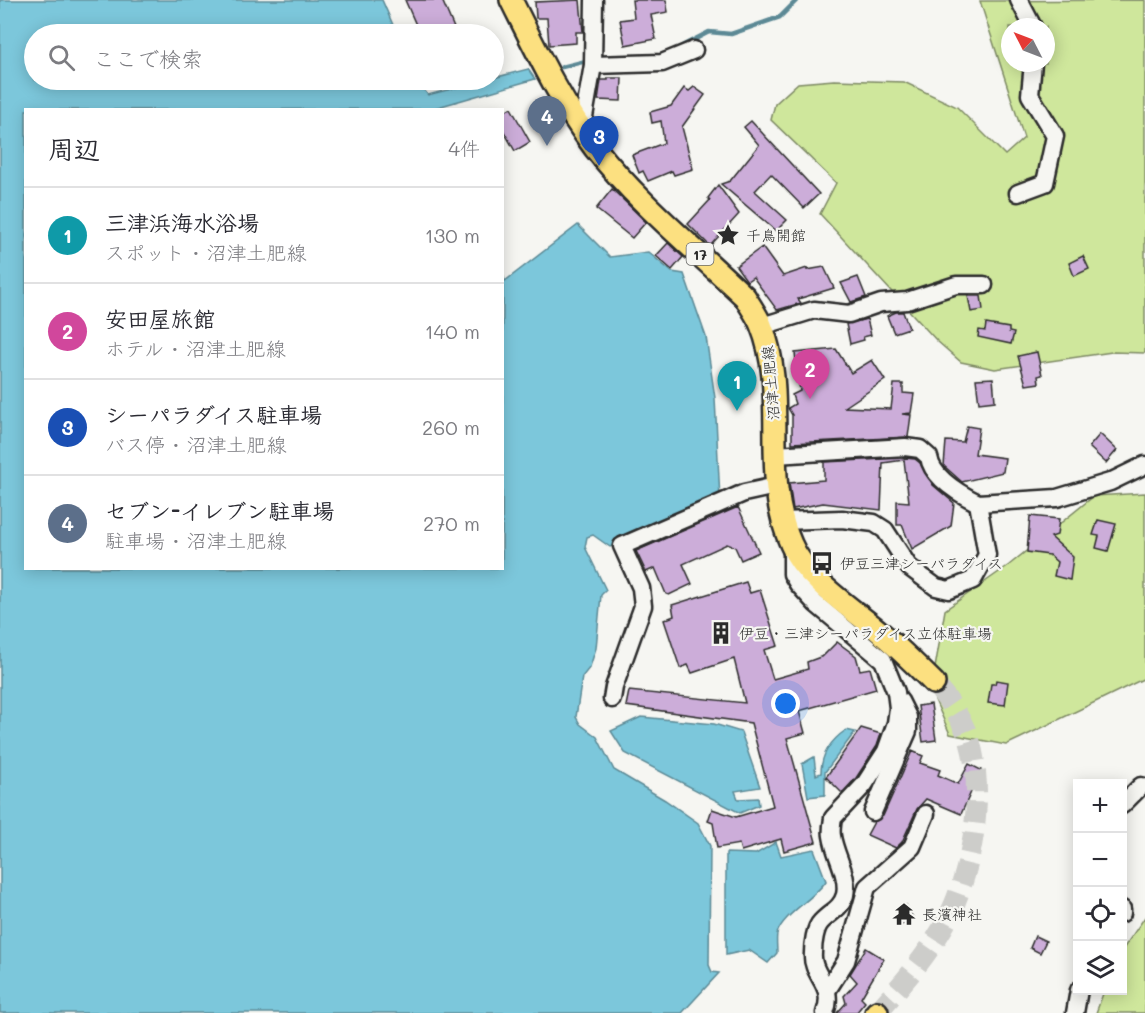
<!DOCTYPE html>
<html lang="ja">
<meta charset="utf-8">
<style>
body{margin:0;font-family:Mali,"Klee One",sans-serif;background:#f7f7f7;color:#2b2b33}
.controls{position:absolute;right:18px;bottom:18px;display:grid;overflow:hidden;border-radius:0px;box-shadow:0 3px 15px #0003}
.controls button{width:54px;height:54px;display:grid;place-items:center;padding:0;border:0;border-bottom:2px solid #e1e1e2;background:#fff;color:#2b2b33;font:30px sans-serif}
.compass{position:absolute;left:1001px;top:18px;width:54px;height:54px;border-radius:50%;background:#fff;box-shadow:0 3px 15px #0003;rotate:312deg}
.you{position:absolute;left:786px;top:704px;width:21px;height:21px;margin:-15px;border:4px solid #fff;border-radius:50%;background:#1a73e8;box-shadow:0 0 0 9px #1a73e833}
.badge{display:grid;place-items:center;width:39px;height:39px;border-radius:50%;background:#111827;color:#fff;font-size:20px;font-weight:700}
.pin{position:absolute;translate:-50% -50px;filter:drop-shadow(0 2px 3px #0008)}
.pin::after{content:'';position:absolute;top:32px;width:21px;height:18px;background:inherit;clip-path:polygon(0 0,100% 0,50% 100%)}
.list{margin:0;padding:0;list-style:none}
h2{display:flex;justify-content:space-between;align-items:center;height:78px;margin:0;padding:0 24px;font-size:26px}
h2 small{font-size:20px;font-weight:400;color:#7c7c81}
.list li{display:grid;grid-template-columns:39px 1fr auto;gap:18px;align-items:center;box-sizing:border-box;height:96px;padding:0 24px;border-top:2px solid #e1e1e2}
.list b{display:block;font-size:22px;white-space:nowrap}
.list p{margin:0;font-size:20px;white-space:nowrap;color:#7c7c81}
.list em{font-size:20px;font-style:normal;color:#7c7c81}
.icon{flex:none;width:33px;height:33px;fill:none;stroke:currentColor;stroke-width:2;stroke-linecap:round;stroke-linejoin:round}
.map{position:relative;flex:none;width:1145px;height:1013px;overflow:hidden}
.search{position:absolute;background:#fff;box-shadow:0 3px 15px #0003;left:24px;top:24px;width:480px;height:66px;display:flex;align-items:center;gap:15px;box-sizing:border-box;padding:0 21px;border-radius:33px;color:#7c7c81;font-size:22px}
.panel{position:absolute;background:#fff;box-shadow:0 3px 15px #0003;left:24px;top:108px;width:480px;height:462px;border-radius:0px}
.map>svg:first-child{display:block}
.green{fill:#cfe79c;stroke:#7d8964;stroke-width:1.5;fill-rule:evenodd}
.water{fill:#7bc7db;stroke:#5b8995;stroke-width:1.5}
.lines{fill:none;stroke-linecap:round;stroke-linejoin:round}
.stream{stroke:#5b8995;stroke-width:4.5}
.building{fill:#ccadd9;stroke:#2b2b2b;stroke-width:1.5}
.major-tunnel{stroke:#cdcdca;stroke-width:21;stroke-dasharray:21 10;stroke-linecap:butt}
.minor-casing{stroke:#2b2b2b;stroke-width:21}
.major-casing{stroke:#2b2b2b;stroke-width:26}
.minor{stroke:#f6f6f2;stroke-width:16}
.major{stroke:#fce080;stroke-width:21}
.labels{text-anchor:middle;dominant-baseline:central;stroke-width:4.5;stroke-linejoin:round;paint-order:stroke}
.shield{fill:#f6f6f2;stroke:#686867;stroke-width:1.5}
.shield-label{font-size:14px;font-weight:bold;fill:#2b2b2b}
.poi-label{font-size:15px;fill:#2b2b2b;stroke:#f6f6f2;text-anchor:start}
.street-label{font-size:15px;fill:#2b2b2b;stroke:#f6f6f2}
</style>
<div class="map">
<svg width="1145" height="1013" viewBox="0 0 1145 1013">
<rect width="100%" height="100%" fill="#f6f6f2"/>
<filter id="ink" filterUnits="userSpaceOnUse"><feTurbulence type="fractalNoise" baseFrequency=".0167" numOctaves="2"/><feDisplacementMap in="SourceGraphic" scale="12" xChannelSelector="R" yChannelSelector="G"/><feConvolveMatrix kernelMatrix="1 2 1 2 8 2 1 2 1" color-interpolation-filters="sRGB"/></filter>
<g filter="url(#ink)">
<g class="green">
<path d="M1145 0V353L1112 352 995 369 961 362 937 341 820 214 836 183 771 120 775 104 798 83 834 80 904 82 957 107 1005 155 1024 138 980 1ZM1010 27H1046V63H1010Z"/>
<polygon points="1145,493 1145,678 1006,745 950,734 931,691 945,610 1009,565 1094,496"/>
<polygon points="1145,917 1145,1013 1096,1013 1104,991 1122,990 1123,949"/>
</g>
<g class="water">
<polygon points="0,0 382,0 397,34 34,34 34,80 416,80 428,95 528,69 535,79 431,109 26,110 26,568 502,568 503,275 505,281 578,225 610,257 648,252 672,272 684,274 706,337 715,398 720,499 610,547 593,535 587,537 585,547 606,590 601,595 596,648 590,667 582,677 576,717 580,724 597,737 614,770 665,800 698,823 710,846 709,965 712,972 719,973 682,1013 0,1013"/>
<polygon points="641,717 714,724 741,732 760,787 735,791 738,799 758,798 759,805 740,813 625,753 611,731"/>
<path d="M846 730 855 732 825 772V795L808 797 802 764 814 757 816 775 821 773C821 754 830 741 846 730Z"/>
<path d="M776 842 781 856 814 849 826 881C815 898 781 916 777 934 776 940 777 947 777 953L768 963 749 950 726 955V853L756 854Z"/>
</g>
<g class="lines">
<g class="stream">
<polyline points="678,48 709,32 731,34 780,17 797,0"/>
<polyline points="562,67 586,61"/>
</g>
</g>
<g class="building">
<polygon points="405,0 442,0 454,28 438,34 420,34"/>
<polygon points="580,0 583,32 576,32 576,43 549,45 547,18 536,18 535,2"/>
<polygon points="632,0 666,0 668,12 651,15 656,39 625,45 620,20 634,18"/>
<polygon points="608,78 622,78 621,101 598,100 601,80 608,80"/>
<polygon points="694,87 705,95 682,127 693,169 674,175 672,171 648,181 643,171 639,173 632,155 664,143 661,121 652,123 650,112 671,106 684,88 689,91"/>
<polygon points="511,108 530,142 515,151 502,128 502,112"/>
<polygon points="751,121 819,194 804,208 771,174 755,191 787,220 776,231 721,184 730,181 759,145 744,127"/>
<polygon points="718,185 739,214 710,246 688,224 710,200 708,198"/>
<polygon points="612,189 646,222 632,238 596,209"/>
<polygon points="668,243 683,257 672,270 656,256"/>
<polygon points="762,247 783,276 807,268 807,270 824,267 834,288 798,299 801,303 777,310 753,277 747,281 736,266"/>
<polygon points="1083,256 1089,269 1074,276 1069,263"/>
<polygon points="858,277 866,297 851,302 841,283"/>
<polygon points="968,296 981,296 983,310 971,312"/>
<polygon points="896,312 903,312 909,328 894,333 887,316"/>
<polygon points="867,319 871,335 863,337 864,340 850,344 846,324"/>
<polygon points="986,324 1009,328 1009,332 1014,333 1011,344 978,337 979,330 985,331"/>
<polygon points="836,349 851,373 872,360 885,380 845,407 891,409 894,384 903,384 903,393 914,394 911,413 902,414 911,415 908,437 792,443 792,415 788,408 795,404 792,395 800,391 795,353"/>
<polygon points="1037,352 1042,375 1038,376 1039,383 1026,385 1018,356"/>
<polygon points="993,378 995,401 979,403 976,379"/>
<polygon points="967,426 979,428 975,454 1005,458 1003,472 962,482 944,466 946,441 963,442"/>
<polygon points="1100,434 1117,450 1106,463 1089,447"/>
<polygon points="905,458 915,459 920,463 933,485 954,503 951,526 912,549 902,525 897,525 897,501 909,502 904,460 883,463 881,510 823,503 793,509 789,483 824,480 824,462"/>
<polygon points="738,507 759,552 741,560 735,547 727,544 683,564 692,584 669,595 666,594 655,568 646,572 636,551"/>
<polygon points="1030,516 1059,519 1057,535 1051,537 1073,557 1070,580 1054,576 1057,562 1049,555 1027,552"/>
<polygon points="1098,520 1116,524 1108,551 1096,548 1099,536 1093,535"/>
<polygon points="746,582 750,593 760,590 778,646 764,650 773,679 808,669 807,662 823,656 837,642 856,656 860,670 870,668 876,689 799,711 805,733 787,738 816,842 784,851 781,839 741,851 739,844 717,848 713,823 708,821 712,809 736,817 773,806 751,723 626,706 629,691 745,703 734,659 692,673 688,665 680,668 664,620 674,616 672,605"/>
<polygon points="996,680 1008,682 1005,705 988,703 991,684 995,684"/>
<polygon points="931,704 936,740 923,742 918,706"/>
<polygon points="861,728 881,734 877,746 856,778 842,793 826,777"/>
<polygon points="912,751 923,756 920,763 940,770 938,775 958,784 969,764 981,770 961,814 926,799 917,809 902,842 896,848 867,835 874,822 883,816"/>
<polygon points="906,905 913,918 902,925 896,911"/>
<polygon points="1035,936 1046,941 1040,953 1030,948"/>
<polygon points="866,948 884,959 861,998 865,1002 856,1013 837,1013 846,1003 844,996 857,982 850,974"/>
</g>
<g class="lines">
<path class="major-tunnel" d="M877 1012C901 986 924 959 942 929 971 880 986 797 970 742 963 720 949 701 934 683"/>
<g class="minor-casing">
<g id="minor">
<polyline points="1019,0 1033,27"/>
<polyline points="593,65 662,63 694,50"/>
<polyline points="582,128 593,65 594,0"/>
<polyline points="1018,193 1045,183 1055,136 1030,95 1033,63"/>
<polyline points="762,326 814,310 849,314 881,303 907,301 956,285 984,285"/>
<path d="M775 455 905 447 920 449 929 457C932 478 960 494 978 503"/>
<polyline points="782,521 842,519 874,523 885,530 909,567 936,587 949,590 973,580 987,555 978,503 1057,498 1110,482 1145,465"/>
<path d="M792 547V574L798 584 816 604 883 660 896 692 898 708 896 723 886 751 864 785 833 818C832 824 831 831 832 836 835 856 849 875 845 895 841 909 830 912 821 922 815 928 813 944 813 953 811 977 836 984 825 1013"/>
<polyline points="612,699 614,687 643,606 641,588 622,546 744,493 776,486"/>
<polyline points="1122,805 1141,786"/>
<polyline points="873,812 908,731 908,717 900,701"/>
<polyline points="1122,909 1122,913"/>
<polyline points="828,989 846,961 867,887 912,847 926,814"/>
<polyline points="1075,1013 1079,990"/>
</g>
</g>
<g class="major-casing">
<g id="major">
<path d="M511 0C535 48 562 105 595 148 638 203 695 249 745 297 750 306 757 315 761 325 789 393 760 475 791 544 805 579 853 609 881 633 900 649 917 666 934 683"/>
<polyline points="876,1013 877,1012"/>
</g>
</g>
<use href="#minor" class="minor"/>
<use href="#major" class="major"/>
</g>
</g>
<defs>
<g id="sight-bare" transform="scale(1.8)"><path d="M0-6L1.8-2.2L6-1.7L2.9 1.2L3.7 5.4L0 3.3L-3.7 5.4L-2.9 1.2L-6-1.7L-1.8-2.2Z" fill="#2b2b2b" stroke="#f6f6f2" stroke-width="2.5" paint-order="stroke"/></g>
<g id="bus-bare" transform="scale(1.8)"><path d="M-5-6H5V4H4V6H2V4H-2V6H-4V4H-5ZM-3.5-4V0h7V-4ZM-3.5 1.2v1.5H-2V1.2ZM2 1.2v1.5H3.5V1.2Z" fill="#2b2b2b" stroke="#f6f6f2" stroke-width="2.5" paint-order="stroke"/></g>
<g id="building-bare" transform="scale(1.8)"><path d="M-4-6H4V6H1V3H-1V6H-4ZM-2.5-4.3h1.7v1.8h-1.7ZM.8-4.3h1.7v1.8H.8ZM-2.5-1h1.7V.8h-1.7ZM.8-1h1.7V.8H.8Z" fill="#2b2b2b" stroke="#f6f6f2" stroke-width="2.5" paint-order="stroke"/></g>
<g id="temple-bare" transform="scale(1.8)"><path d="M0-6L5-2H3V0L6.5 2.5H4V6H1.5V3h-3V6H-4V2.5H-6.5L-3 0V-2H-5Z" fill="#2b2b2b" stroke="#f6f6f2" stroke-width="2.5" paint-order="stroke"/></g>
</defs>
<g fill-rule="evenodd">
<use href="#sight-bare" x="728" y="235"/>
<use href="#bus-bare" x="822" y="563"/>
<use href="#building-bare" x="721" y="633"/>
<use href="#temple-bare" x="904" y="914"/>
</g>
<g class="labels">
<rect class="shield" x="686.5" y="243" width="27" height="22" rx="4.5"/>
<g class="shield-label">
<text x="700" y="254">17</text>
</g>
<g class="poi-label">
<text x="746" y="235">千鳥開館</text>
<text x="840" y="563">伊豆三津シーパラダイス</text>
<text x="739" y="633">伊豆・三津シーパラダイス立体駐車場</text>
<text x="922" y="914">長濱神社</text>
</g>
<g class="street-label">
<text transform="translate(770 383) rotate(-95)">沼津土肥線</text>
</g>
</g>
</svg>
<div class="controls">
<button>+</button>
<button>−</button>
<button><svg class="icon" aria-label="locate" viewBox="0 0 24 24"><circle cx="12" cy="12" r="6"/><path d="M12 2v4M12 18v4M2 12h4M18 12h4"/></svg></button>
<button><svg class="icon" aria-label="layers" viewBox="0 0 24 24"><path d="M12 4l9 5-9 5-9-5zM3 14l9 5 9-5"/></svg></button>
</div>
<svg class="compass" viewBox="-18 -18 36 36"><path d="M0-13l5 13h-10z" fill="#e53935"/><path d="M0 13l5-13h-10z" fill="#7c7c81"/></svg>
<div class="you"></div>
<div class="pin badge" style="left:737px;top:411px;background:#0f9aa8">1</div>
<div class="pin badge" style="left:810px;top:399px;background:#d1479c">2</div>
<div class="pin badge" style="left:599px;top:166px;background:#1a4fb4">3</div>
<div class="pin badge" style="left:547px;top:146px;background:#5c6f8a">4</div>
<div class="search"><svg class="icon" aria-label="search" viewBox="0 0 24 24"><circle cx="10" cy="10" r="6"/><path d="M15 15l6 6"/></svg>ここで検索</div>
<section class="panel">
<h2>周辺<small>4件</small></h2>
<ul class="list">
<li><span class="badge" style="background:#0f9aa8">1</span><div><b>三津浜海水浴場</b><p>スポット · 沼津土肥線</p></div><em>130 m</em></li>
<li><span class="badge" style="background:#d1479c">2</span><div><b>安田屋旅館</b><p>ホテル · 沼津土肥線</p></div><em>140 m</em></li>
<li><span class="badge" style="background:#1a4fb4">3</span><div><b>シーパラダイス駐車場</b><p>バス停 · 沼津土肥線</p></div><em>260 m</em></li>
<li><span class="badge" style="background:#5c6f8a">4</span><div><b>セブン-イレブン駐車場</b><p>駐車場 · 沼津土肥線</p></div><em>270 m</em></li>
</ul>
</section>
</div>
